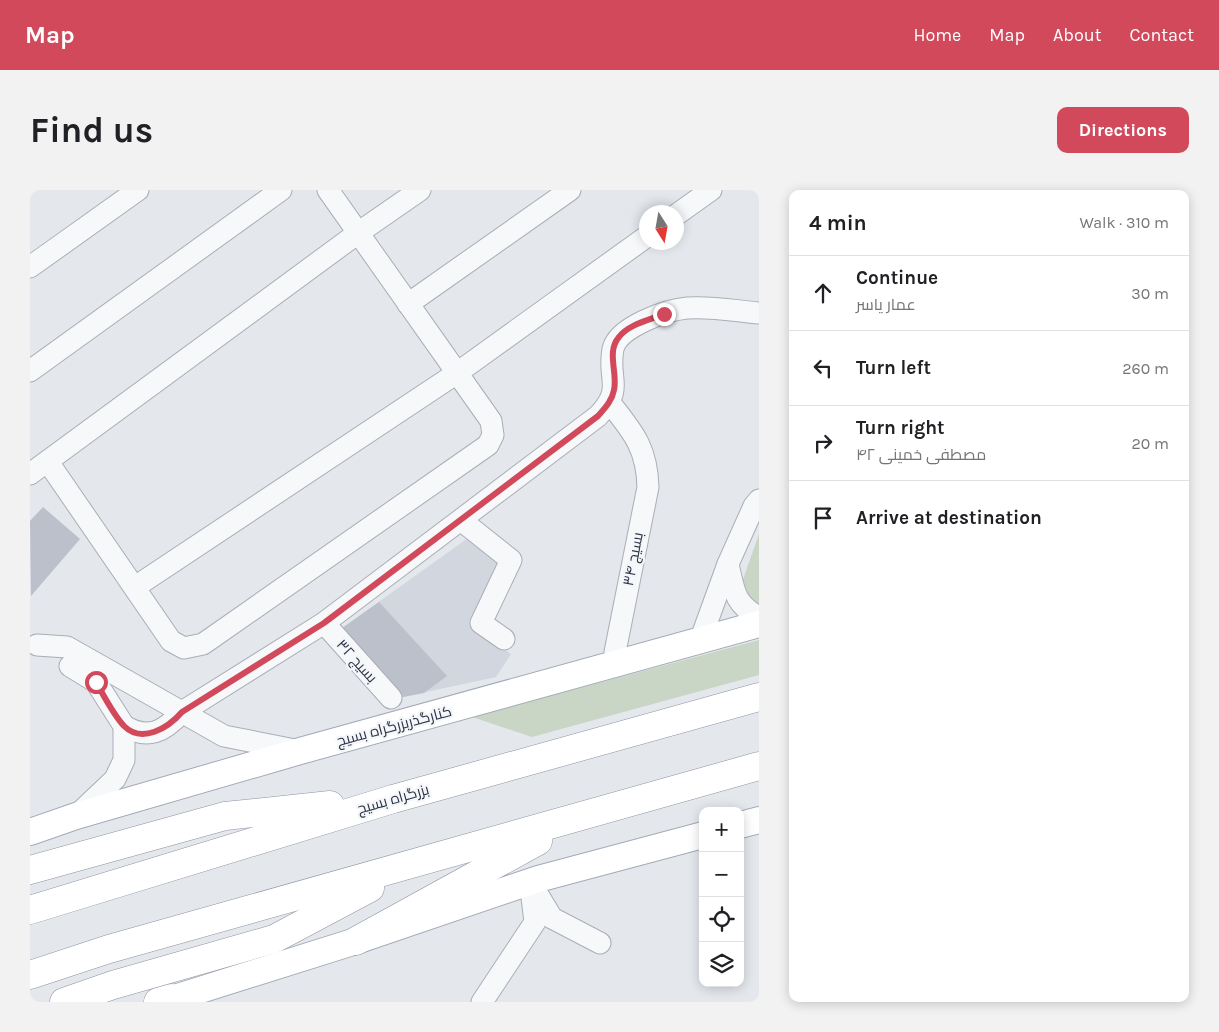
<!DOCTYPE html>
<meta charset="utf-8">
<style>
body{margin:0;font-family:Karla,Cairo,sans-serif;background:#f2f2f2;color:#202124}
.controls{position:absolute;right:15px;bottom:15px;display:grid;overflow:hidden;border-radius:10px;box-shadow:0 2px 12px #0003}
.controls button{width:45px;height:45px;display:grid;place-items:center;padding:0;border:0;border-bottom:1px solid #e0e0e0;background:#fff;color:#202124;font:25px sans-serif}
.compass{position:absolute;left:609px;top:15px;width:45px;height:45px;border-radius:50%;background:#fff;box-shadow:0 2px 12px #0003;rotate:169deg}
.stop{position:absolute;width:15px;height:15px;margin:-11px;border:4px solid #d1495b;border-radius:50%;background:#fff}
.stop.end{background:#d1495b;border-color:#fff;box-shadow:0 1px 5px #0008}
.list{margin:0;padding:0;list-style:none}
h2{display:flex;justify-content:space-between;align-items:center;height:65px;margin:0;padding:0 20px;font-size:21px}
h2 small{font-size:16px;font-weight:400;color:#757577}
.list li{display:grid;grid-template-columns:32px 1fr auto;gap:15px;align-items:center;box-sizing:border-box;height:75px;padding:0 20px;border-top:1px solid #e0e0e0}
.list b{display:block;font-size:19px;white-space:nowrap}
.list p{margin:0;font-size:16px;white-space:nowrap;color:#757577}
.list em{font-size:16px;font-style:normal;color:#757577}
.icon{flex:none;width:28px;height:28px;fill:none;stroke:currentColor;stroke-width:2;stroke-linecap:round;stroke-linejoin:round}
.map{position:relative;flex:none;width:729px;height:812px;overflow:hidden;border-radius:10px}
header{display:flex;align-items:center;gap:30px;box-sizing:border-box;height:70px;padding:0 25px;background:#d1495b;color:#fff}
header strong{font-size:24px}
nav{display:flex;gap:28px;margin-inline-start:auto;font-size:18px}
.intro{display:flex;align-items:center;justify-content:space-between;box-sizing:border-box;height:120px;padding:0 30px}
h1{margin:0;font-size:35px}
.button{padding:12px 22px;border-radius:10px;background:#d1495b;color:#fff;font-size:18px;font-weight:700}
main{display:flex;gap:30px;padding:0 30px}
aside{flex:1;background:#fff;border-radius:10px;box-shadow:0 2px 12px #0003}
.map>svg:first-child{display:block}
.built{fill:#d2d6de}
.green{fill:#c9d6c5}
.building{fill:#bbc0ca}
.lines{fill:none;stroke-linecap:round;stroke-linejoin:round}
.minor-casing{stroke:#a9aeb7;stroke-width:23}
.major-casing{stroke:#a3abb8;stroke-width:28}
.highway-casing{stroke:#8b94a3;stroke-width:29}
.minor{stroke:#f7f8fa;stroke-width:21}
.major{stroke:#fff;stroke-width:26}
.highway{stroke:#fff;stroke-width:28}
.route{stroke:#d1495b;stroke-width:6}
.labels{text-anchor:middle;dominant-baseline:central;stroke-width:4.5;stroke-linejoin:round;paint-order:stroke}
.street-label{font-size:15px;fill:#2b3445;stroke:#f4f6f9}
</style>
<header>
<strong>Map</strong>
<nav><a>Home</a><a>Map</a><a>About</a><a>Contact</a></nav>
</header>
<div class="intro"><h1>Find us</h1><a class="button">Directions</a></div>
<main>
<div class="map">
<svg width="729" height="812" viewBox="0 0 729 812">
<rect width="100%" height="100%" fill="#e4e7ec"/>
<polygon class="built" points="438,348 472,372 441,436 481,464 466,487 368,508 308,441"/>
<g class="green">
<polygon points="729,344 729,415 718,413 711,395"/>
<polygon points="729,450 729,485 502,547 442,527"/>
</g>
<g class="building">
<polygon points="13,317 50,349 1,406 0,331"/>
<polygon points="349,412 417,486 394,503 368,508 308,441"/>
</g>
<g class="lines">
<g class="minor-casing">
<g id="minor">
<polyline points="646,25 681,0"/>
<polyline points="0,77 108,0"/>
<polyline points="378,114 540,0"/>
<polyline points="0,181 251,0"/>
<path d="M580 213C603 242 617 258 618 297L585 462"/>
<polyline points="18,272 141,451 154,458 173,454 458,255 463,245 461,231 298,0"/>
<polyline points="0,284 328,43 390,0"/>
<polyline points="432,331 481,370 451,433 474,449"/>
<path d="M698 374C704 400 704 414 729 427"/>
<polyline points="105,397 427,183 616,47"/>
<polyline points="294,433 361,508"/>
<polyline points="670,451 698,374 724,316 729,310"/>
<polyline points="7,455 37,457 194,546 270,561"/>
<polyline points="40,476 66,492 94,536 94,570 85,589 46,626"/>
<path d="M94 536C118 550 134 542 152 522L294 433 568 226C595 197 577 191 583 159 588 137 636 120 657 118 680 116 706 121 729 123"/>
<polyline points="505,700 522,728 570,753"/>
<polyline points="452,812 505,732 500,691"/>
</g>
</g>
<g class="major-casing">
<g id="major">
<polyline points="710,635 729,630"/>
<polyline points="0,642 46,626 270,561 729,434"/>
<polyline points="132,812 326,751 508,689 673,645"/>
</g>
</g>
<g class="highway-casing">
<g id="highway">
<polyline points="0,680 195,626 300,615"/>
<polyline points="0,720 363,609 729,507"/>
<polyline points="326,751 508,651"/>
<polyline points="0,785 79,759 729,576"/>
<polyline points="34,812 83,795 244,749 340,698"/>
<polyline points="128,812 142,808"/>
</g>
</g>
<use href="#minor" class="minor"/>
<use href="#major" class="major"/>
<use href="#highway" class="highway"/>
</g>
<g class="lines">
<path class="route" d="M66 492C74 506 83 524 94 536 112 554 138 538 152 522L294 433 568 226C575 218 582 211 584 200 588 183 576 162 589 147 599 134 620 130 634 124"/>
</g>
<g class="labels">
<g class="street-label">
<text transform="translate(603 369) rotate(-79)">بسیج ۳۴</text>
<text transform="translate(327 471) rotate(48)">بسیج ۳۲</text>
<text transform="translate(364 536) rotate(-15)">کنارگذربزرگراه بسیج</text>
<text transform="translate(363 609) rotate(-16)">بزرگراه بسیج</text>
</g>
</g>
</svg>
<div class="controls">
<button>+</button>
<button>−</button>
<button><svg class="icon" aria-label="locate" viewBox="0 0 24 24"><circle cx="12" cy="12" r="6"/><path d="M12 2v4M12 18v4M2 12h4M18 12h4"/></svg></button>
<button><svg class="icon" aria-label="layers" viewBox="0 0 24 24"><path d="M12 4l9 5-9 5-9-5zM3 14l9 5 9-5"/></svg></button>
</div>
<svg class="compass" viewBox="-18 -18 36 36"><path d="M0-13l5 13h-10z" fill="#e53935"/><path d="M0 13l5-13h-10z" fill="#757577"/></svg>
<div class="stop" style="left:66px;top:492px"></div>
<div class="stop end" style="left:634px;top:124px"></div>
</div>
<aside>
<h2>4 min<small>Walk · 310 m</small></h2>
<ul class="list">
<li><svg class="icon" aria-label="ahead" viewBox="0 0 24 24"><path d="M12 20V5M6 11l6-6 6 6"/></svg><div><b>Continue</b><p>عمار یاسر</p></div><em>30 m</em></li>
<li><svg class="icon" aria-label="left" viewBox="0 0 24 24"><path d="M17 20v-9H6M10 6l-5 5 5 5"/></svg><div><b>Turn left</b></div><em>260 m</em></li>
<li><svg class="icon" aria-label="right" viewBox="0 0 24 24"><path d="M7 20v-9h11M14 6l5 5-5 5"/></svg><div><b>Turn right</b><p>مصطفی خمینی ۴۲</p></div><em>20 m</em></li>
<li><svg class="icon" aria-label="arrive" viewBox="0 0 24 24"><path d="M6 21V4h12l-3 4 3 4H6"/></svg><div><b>Arrive at destination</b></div></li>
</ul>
</aside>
</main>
